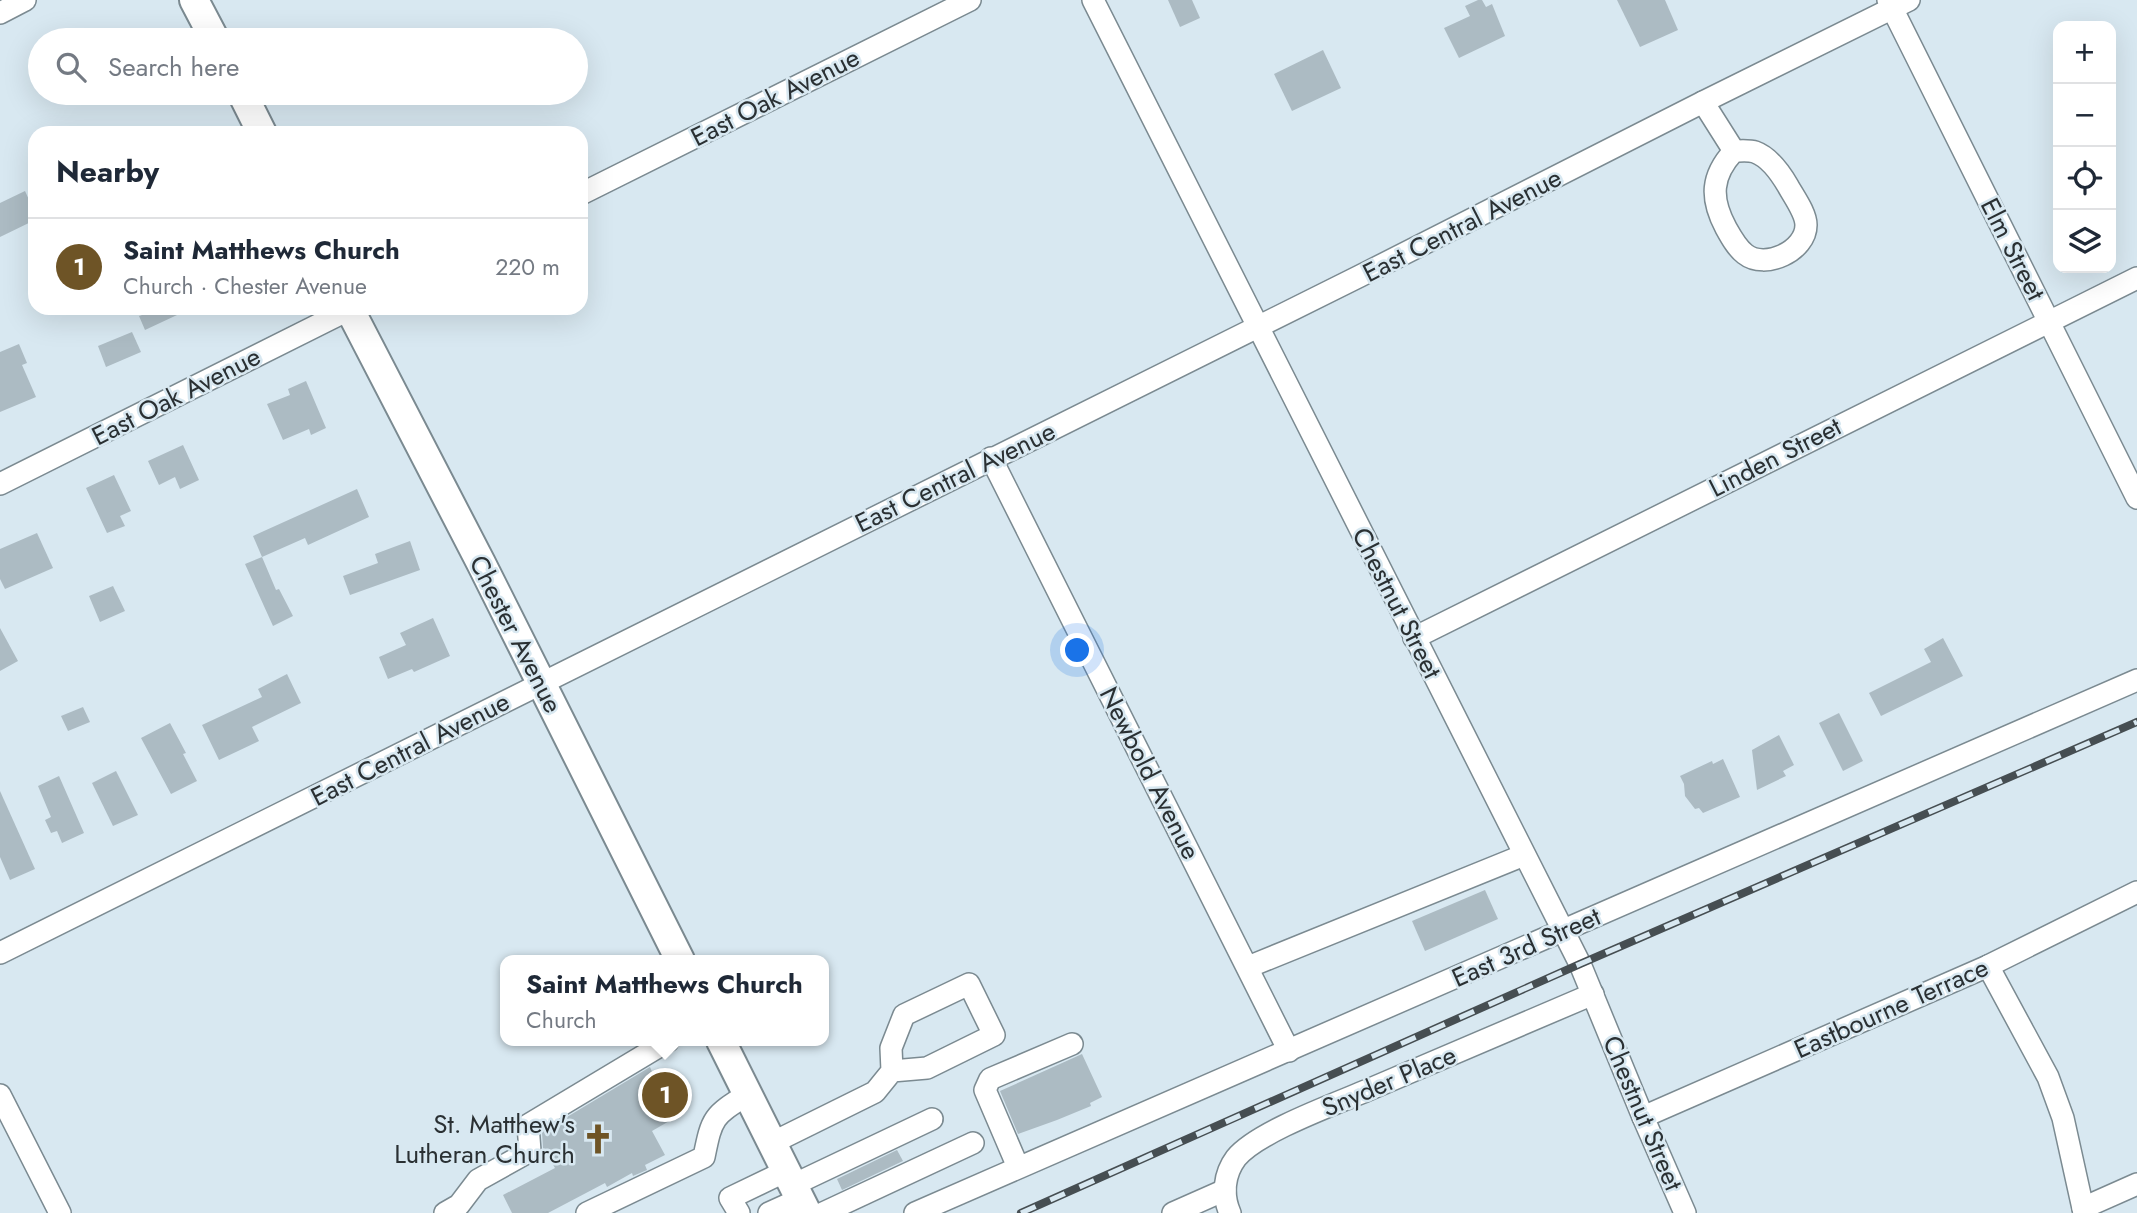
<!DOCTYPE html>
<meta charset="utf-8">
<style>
body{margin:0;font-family:Jost,sans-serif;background:#f2f2f3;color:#1f2937}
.controls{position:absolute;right:21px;top:21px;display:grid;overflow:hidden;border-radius:14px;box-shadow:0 7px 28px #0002}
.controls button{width:63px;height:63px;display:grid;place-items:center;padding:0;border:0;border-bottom:2px solid #e0e1e3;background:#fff;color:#1f2937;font:35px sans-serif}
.you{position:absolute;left:1078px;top:651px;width:24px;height:24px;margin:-18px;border:5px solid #fff;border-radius:50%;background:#1a73e8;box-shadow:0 0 0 10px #1a73e833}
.badge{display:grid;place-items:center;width:46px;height:46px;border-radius:50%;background:#6e5426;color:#fff;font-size:23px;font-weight:700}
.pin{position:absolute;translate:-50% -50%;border:4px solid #fff;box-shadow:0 2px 7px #0006}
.popup{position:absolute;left:500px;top:955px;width:329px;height:91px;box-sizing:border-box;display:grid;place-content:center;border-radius:14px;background:#fff;filter:drop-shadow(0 2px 5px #0005);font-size:23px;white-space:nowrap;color:#747a83}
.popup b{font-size:26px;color:#1f2937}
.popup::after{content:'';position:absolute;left:50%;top:100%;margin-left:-14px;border:14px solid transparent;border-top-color:#fff}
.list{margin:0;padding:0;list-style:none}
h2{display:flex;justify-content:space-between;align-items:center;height:91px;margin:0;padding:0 28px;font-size:30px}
h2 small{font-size:23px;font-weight:400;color:#747a83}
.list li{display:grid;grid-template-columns:46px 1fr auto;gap:21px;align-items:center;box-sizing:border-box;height:98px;padding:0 28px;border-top:2px solid #e0e1e3}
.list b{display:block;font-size:26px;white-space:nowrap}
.list p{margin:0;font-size:23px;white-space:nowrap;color:#747a83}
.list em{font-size:23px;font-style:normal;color:#747a83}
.icon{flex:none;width:38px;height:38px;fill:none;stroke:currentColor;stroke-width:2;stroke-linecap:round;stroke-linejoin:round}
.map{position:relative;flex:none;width:2137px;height:1213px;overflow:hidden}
.search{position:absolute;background:#fff;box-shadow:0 7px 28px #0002;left:28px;top:28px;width:560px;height:77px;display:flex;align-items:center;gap:18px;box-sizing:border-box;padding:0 24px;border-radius:38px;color:#747a83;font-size:26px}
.panel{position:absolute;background:#fff;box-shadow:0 7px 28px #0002;left:28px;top:126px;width:560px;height:189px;border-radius:21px}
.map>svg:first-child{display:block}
.building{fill:#acbbc3}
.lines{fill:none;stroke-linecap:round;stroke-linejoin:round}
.minor-casing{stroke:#7b8a91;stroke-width:24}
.major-casing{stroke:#7b8a91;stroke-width:32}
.minor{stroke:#fff;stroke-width:21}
.major{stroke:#fff;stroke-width:28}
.rail-casing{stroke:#464e52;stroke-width:8}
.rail{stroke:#d8e8f1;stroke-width:5;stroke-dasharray:16;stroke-linecap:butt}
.labels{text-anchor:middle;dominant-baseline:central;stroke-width:5;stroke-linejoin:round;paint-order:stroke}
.street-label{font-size:26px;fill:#2a3033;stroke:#d8e8f1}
.poi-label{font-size:26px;fill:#2a3033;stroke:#d8e8f1;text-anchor:end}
</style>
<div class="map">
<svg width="2137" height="1213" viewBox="0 0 2137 1213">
<rect width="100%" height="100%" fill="#d8e8f1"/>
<g class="building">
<polygon points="1168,0 1192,0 1200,18 1180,27"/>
<polygon points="1478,0 1482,0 1486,7 1492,4 1505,36 1459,58 1444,28 1470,16 1465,6"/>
<polygon points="1617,0 1665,0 1678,30 1640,47"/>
<polygon points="1323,50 1341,88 1292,111 1274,74"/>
<polygon points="25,191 35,213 35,220 0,237 0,203"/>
<polygon points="146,308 192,308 145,330 139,316 148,313"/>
<polygon points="132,332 141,352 106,367 98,346"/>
<polygon points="19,344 27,363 22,365 36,397 0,412 0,352"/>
<polygon points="306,381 326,428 311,435 309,429 283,440 267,404 290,395 288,389"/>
<polygon points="183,445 199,480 180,489 175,477 159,485 148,461"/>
<polygon points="114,475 131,511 120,516 125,526 107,533 86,488"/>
<polygon points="357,489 369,517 308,545 305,538 262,557 253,536"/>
<polygon points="37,533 53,568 5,589 0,579 0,549"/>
<polygon points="410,541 420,570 350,595 343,576 378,563 375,554"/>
<polygon points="262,557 276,590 279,589 293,616 273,626 245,564"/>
<polygon points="113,586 125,611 100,622 89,596"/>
<polygon points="433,618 450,656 414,672 412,669 388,679 379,657 406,645 400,633"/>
<polygon points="0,628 18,661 0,671"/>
<polygon points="1943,638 1963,676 1881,716 1869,693 1931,662 1924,649"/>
<polygon points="287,674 301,703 252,727 259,741 219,760 202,725 262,697 258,689"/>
<polygon points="83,707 90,722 68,731 61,716"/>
<polygon points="1839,713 1863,761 1843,771 1819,723"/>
<polygon points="170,723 186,753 183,754 197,781 171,794 141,738"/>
<polygon points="1779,735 1794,765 1783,771 1786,776 1757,790 1752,750"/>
<polygon points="1723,759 1740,797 1703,813 1699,808 1695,809 1685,796 1684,784 1680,776 1712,761 1713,764"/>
<polygon points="116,771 138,815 113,826 92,783"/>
<polygon points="59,776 84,833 62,843 57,831 51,833 45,820 51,817 38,786"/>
<polygon points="0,791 35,869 10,880 0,857"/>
<polygon points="1485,890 1498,919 1425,951 1412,921"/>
<polygon points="1082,1054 1102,1097 1090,1103 1091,1106 1057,1120 1018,1134 1000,1091"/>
<polygon points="650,1067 653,1074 662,1069 681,1103 673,1109 678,1116 652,1131 665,1155 645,1165 647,1170 633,1176 632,1173 607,1187 605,1183 548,1213 512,1213 503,1195 555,1168 543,1148 542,1132"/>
<polygon points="897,1150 903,1161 842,1190 837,1179"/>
</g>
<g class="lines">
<g class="minor-casing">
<g id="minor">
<polyline points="1093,0 1580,964 1643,1117 1685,1213"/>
<polyline points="1888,0 2137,498"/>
<polyline points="0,13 25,0"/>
<path d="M1703 102 1734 151C1711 176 1710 198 1726 228 1731 237 1737 248 1745 254 1765 270 1806 251 1806 225 1806 213 1794 197 1788 186 1781 174 1769 157 1755 152 1749 150 1740 151 1734 151"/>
<polyline points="581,194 970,0"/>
<polyline points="991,458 1289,1051"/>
<polyline points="0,484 352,308"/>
<polyline points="1414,638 2137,278"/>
<polyline points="0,953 1360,276 1703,102 1909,0"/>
<polyline points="1988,966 2048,1077 2063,1118 2084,1213"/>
<polyline points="1248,967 1524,855"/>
<polyline points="0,1095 60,1213"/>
<polyline points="1643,1117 1988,966 2137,892"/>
<polyline points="772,1143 875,1092 892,1071 891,1048 904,1015 969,984 994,1035 927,1068 892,1071"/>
<polyline points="1018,1167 985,1090 990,1079 1072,1044"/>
<polyline points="793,1185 932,1119"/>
<polyline points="2083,1208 2137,1184"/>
<polyline points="445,1213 459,1205 478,1180 530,1151 528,1125 668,1041"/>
<path d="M587 1213 704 1157C712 1117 713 1116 748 1094"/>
<polyline points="739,1213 730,1198 786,1171"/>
<polyline points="769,1213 800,1199"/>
<polyline points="823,1213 973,1143"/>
<polyline points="915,1213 2137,680"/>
<polyline points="1173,1213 1225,1190"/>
<path d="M1230 1213C1222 1195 1224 1174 1236 1158 1257 1132 1335 1104 1368 1090 1443 1058 1518 1026 1593 994"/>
</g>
</g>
<g class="major-casing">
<g id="major">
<polyline points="194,0 215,40"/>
<polyline points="242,93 262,133"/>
<polyline points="349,308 481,563 680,960"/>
<polyline points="721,1041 807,1213"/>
</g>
</g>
<use href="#minor" class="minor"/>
<use href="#major" class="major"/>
<g class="rail-casing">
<polyline id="rail" points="1021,1213 1580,964 2137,722"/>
</g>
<use href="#rail" class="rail"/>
</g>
<defs>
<g id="church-bare" transform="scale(2.415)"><path d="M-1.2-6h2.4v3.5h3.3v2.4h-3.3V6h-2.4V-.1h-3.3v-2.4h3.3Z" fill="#6e5426" stroke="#d8e8f1" stroke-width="2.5" paint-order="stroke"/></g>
</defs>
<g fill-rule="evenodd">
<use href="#church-bare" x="598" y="1139"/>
</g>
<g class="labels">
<g class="street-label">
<text transform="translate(775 97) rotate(-27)">East Oak Avenue</text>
<text transform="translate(1462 225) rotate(-27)">East Central Avenue</text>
<text transform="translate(2013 249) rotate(63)">Elm Street</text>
<text transform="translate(176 396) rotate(-27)">East Oak Avenue</text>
<text transform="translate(1775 457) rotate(-27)">Linden Street</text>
<text transform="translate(955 477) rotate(-26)">East Central Avenue</text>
<text transform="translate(1397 603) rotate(63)">Chestnut Street</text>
<text transform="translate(516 634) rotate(63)">Chester Avenue</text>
<text transform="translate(410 749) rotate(-27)">East Central Avenue</text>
<text transform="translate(1150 773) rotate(63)">Newbold Avenue</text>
<text transform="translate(1526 947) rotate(-24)">East 3rd Street</text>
<text transform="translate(1891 1008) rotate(-24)">Eastbourne Terrace</text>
<text transform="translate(1389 1081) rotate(-23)">Snyder Place</text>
<text transform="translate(1643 1113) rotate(67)">Chestnut Street</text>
</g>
<g class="poi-label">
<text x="575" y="1124">St. Matthew's<tspan x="575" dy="30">Lutheran Church</tspan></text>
</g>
</g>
</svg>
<div class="controls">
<button>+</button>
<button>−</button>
<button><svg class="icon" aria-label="locate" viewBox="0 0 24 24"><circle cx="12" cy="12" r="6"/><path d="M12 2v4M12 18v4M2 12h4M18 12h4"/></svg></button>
<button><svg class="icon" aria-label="layers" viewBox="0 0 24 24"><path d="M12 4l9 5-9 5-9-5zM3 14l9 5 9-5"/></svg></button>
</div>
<div class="you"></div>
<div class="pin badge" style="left:665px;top:1095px">1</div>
<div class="popup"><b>Saint Matthews Church</b>Church</div>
<div class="search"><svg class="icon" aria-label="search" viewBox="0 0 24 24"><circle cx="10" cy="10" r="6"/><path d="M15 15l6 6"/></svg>Search here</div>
<section class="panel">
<h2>Nearby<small></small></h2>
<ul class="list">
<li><span class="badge">1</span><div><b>Saint Matthews Church</b><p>Church · Chester Avenue</p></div><em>220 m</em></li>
</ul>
</section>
</div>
